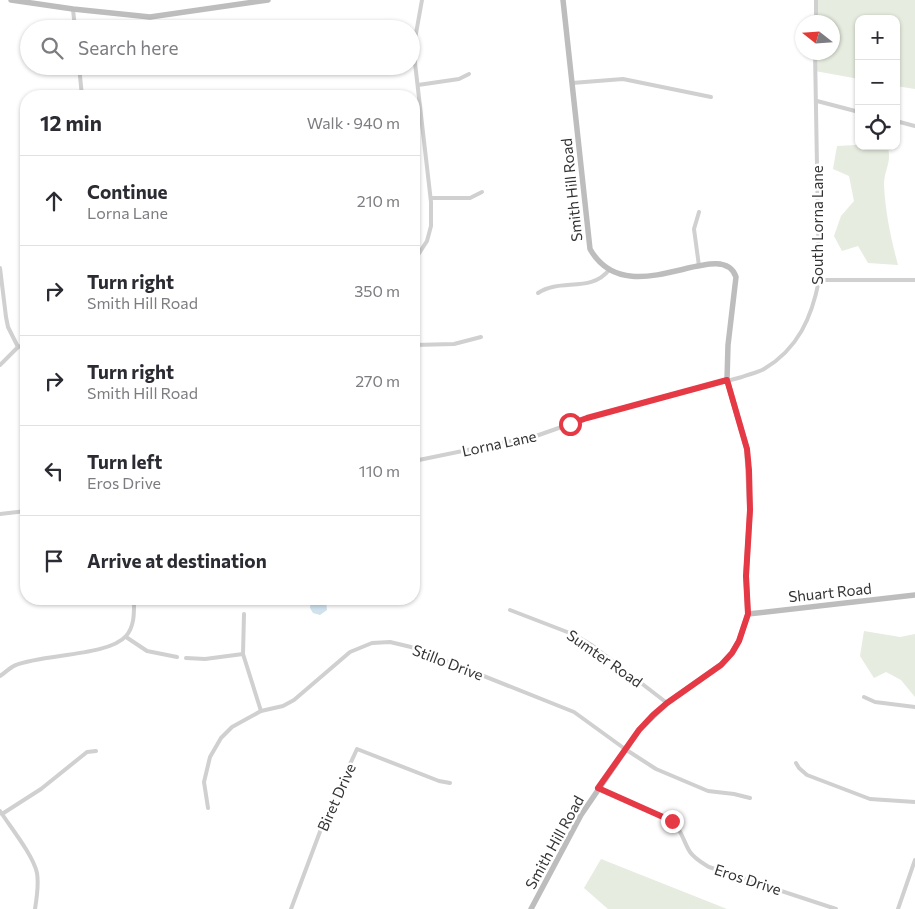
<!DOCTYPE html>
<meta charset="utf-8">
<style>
body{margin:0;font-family:Commissioner,sans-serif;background:#f7f7f7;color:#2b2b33}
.controls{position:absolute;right:15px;top:15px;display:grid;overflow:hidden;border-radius:10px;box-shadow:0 1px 4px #0004}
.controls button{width:45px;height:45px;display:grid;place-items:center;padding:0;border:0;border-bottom:1px solid #e1e1e2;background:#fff;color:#2b2b33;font:25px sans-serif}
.compass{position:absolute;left:795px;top:15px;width:45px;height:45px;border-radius:50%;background:#fff;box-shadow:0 1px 4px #0004;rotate:287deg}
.stop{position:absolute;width:15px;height:15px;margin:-11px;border:4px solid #e63946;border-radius:50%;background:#fff}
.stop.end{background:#e63946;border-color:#fff;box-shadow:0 1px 5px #0008}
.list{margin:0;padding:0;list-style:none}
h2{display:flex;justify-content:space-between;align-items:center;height:65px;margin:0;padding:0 20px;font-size:21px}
h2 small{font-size:16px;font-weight:400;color:#7c7c81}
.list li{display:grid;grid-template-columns:32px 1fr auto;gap:15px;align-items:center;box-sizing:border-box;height:90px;padding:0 20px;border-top:1px solid #e1e1e2}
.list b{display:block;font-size:19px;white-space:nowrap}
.list p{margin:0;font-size:16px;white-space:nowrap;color:#7c7c81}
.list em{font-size:16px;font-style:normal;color:#7c7c81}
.icon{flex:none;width:28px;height:28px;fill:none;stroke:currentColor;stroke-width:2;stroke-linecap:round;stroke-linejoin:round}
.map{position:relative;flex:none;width:915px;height:909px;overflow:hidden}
.search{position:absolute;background:#fff;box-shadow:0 1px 4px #0004;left:20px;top:20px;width:400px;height:55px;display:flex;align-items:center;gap:12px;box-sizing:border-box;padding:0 18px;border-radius:28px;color:#7c7c81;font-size:19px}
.panel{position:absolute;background:#fff;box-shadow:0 1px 4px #0004;left:20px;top:90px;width:400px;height:515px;border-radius:20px}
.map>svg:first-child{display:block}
.green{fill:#e6ecdf}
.water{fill:#cfe2ee}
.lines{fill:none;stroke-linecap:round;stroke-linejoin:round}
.street{stroke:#d0d0d0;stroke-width:4}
.secondary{stroke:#bdbdbd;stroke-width:5.5}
.route{stroke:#e63946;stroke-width:6}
.labels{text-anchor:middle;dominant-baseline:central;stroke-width:5;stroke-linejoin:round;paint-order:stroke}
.street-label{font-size:15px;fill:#333;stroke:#fff}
</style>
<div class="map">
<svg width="915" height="909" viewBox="0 0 915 909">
<rect width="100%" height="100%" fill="#fff"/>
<g class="green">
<polygon points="816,0 915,0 915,89 896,86 896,19 859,19 859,79 815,71 815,53 832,52 832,22 816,22"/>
<path d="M859 138V146H887C893 160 884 170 884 184 885 211 891 239 898 265L868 263 858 246 842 251 834 236 841 216 854 201 849 176 833 169 837 146 856 145Z"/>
<polygon points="864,631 900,637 915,634 915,697 901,680 886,672 874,678 860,656"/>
<polygon points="601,859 727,909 608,909 584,888"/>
</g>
<polygon class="water" points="311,599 324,599 326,601 327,610 320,615 313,613 310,608"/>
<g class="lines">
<g class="street">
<polyline points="73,9 75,29"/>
<polyline points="816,22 816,0"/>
<polyline points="79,66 82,96"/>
<polyline points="572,83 623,79 711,97"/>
<polyline points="418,85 459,79 469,74"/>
<polyline points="817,101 859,112"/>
<polyline points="896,121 915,126"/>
<polyline points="431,198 470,198 482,192"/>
<polyline points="699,212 694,229 699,266"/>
<polyline points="414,261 427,241 431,226 431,202 415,63 415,39 422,0"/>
<polyline points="0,268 6,317 8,327 18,347"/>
<polyline points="819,280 915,280"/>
<path d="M538 293C560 278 591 293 609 270"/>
<polyline points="414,345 454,344 481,337"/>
<polyline points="0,365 18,347 26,344"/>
<path d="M414 461 536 436 587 418 742 377C749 374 757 373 764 369 798 349 812 317 819 280L815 52"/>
<polyline points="0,514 26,511"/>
<polyline points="510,610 575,635 593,646 667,703"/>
<polyline points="244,614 243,654 261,711"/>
<polyline points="126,637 147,651 177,657"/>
<polyline points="186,658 205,659 243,654"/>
<path d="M0 676C5 673 10 667 16 665 43 654 109 656 126 636 135 626 134 611 134 599"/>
<polyline points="864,697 875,702 915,707"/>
<polyline points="796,763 799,768 807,775 870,799 915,802"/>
<path d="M598 788 672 821C682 830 683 841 690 852 695 859 701 862 709 867L836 909"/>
<polyline points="208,808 204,782 210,757 221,738 232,727 261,711 283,706 294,700 350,652 372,643 390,642 411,647 574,712 625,749 656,769 708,791 734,794 750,798"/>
<path d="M0 811C11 828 33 855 37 873 39 885 37 897 35 909"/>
<polyline points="2,814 41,789 87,752 96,751"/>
<polyline points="291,909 324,821 357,749 439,781 450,783"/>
<polyline points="898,909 915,860"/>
</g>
<g class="secondary">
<polyline points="11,0 73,9 150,17 268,0"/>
<polyline points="748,614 915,595"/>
<path d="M531 909 581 815 639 730 667 703 722 664 732 653 739 641 748 614 746 576 750 510 747 449 727 380 728 345 736 277C721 234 628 316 590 249L563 0"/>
</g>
</g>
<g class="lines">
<polyline class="route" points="570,424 587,418 727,380 747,449 749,470 750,510 746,576 748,614 739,641 732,653 721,665 667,703 653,715 639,730 598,788 672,821"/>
</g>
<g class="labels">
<g class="street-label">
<text transform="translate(571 190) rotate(-96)">Smith Hill Road</text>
<text transform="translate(817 225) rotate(-90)">South Lorna Lane</text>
<text transform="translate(499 443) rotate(-12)">Lorna Lane</text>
<text transform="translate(830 592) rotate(-6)">Shuart Road</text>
<text transform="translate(605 658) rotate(35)">Sumter Road</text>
<text transform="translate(448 662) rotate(21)">Stillo Drive</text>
<text transform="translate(336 797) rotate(-66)">Biret Drive</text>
<text transform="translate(554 842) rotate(-61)">Smith Hill Road</text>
<text transform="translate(748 879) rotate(18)">Eros Drive</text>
</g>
</g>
</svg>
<div class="controls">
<button>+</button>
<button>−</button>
<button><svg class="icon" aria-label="locate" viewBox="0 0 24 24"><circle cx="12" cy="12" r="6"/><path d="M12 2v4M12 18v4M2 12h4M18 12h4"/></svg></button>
</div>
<svg class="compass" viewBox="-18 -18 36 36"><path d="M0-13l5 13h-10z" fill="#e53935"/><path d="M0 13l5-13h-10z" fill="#7c7c81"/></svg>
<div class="stop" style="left:570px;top:424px"></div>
<div class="stop end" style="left:672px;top:821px"></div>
<div class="search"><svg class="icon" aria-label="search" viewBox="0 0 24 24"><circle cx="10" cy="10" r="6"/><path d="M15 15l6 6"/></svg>Search here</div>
<section class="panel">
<h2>12 min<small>Walk · 940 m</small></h2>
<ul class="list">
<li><svg class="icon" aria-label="ahead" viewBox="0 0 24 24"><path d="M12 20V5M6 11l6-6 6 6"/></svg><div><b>Continue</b><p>Lorna Lane</p></div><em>210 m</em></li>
<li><svg class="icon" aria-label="right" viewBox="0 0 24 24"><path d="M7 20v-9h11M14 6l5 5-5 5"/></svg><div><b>Turn right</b><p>Smith Hill Road</p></div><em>350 m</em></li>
<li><svg class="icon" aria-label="right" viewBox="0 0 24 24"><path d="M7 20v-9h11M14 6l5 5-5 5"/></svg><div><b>Turn right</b><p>Smith Hill Road</p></div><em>270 m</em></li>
<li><svg class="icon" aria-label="left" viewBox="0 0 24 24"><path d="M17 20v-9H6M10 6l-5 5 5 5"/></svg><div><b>Turn left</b><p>Eros Drive</p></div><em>110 m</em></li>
<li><svg class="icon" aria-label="arrive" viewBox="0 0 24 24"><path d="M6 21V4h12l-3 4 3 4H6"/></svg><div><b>Arrive at destination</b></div></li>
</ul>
</section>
</div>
